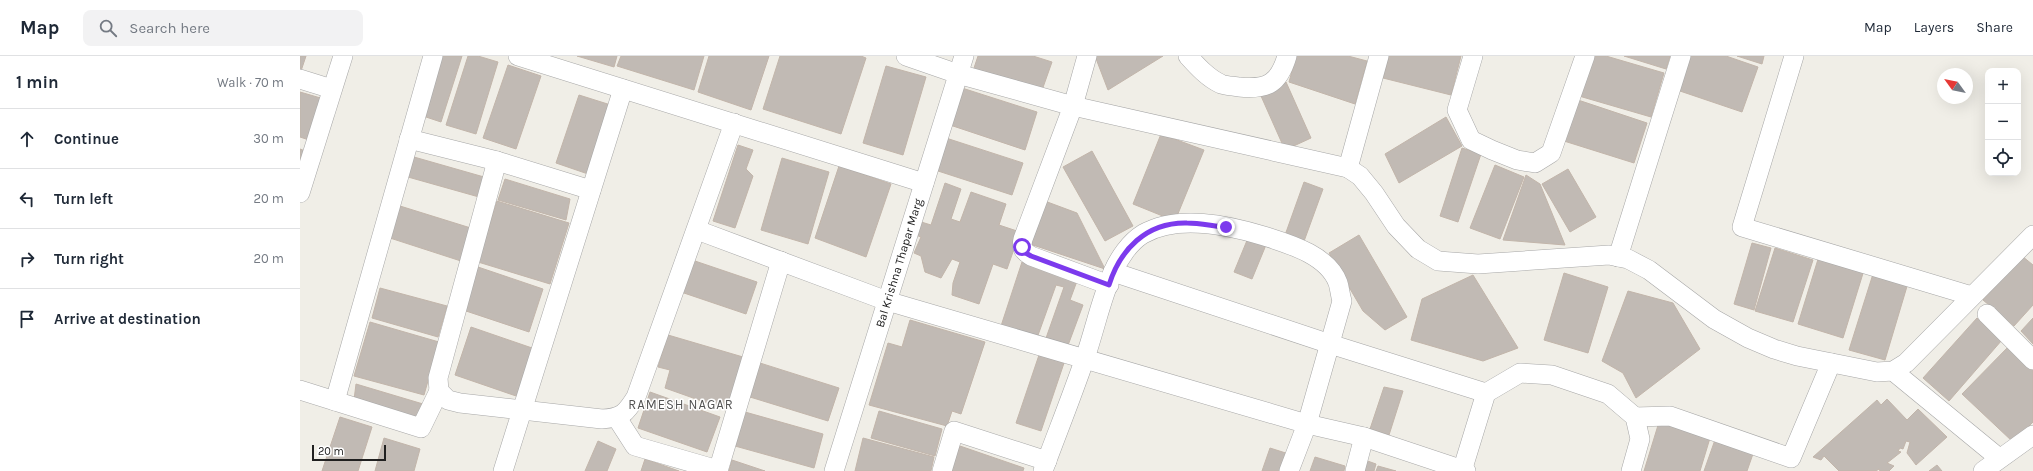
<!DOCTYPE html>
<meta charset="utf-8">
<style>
body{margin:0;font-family:Karla,sans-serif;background:#f2f2f3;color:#1f2937}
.controls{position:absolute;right:12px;top:12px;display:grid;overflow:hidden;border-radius:8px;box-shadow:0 4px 16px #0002}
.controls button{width:36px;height:36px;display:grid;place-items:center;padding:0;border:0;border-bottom:1px solid #e0e1e3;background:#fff;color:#1f2937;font:20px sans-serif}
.compass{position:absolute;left:1637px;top:12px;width:36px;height:36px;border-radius:50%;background:#fff;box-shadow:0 4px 16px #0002;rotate:303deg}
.scale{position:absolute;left:12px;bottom:10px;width:74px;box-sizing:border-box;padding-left:4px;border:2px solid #202020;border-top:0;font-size:11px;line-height:14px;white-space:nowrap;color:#202020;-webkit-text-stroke:3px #fff;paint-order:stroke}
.stop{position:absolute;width:12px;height:12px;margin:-9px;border:3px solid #7c3aed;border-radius:50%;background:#fff}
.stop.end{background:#7c3aed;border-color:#fff;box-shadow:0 1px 4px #0008}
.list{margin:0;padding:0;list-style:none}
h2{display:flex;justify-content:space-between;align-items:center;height:52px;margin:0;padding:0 16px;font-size:17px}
h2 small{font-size:13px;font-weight:400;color:#747a83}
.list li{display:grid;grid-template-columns:26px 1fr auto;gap:12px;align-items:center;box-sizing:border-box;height:60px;padding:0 16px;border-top:1px solid #e0e1e3}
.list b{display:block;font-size:15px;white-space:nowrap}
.list em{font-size:13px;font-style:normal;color:#747a83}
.icon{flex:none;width:22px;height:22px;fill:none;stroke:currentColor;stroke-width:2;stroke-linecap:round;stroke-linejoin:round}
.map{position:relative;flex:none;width:1733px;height:415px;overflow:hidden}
header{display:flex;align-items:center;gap:24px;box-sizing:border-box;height:56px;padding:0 20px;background:#fff;border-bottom:1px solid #e0e1e3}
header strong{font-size:19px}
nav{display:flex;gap:22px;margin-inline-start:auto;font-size:14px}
.search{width:280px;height:36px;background:#f2f2f3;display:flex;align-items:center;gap:10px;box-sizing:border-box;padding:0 14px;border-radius:8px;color:#747a83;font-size:15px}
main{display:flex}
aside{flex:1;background:#fff}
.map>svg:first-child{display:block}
.building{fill:#c1bab4;stroke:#c2b5aa}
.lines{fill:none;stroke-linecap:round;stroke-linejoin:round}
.street-casing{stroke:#a7a7a7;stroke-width:20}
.street{stroke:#fff;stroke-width:19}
.route{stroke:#7c3aed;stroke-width:5}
.labels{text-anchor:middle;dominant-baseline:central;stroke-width:3;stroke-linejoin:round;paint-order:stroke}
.street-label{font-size:12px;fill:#202020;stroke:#fff}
.neighbourhood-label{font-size:13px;letter-spacing:1px;fill:#535353;stroke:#fff}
</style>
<header>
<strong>Map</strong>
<div class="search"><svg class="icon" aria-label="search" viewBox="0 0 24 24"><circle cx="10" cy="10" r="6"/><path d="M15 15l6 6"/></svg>Search here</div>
<nav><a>Map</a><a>Layers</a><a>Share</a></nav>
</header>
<main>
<aside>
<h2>1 min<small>Walk · 70 m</small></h2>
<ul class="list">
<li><svg class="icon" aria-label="ahead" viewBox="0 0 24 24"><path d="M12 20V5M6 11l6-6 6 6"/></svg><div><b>Continue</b></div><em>30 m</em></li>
<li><svg class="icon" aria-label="left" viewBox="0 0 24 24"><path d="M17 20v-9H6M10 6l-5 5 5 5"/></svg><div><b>Turn left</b></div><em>20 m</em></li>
<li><svg class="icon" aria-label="right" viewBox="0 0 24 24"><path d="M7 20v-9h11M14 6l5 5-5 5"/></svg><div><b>Turn right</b></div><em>20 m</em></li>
<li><svg class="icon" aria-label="arrive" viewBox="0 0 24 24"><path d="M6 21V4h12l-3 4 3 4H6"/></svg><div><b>Arrive at destination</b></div></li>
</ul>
</aside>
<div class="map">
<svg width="1733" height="415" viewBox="0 0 1733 415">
<rect width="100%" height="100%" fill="#f0eee7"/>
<g class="building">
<polygon points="0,0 6,0 1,15 0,15"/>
<polygon points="138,0 162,0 141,66 120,59"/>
<polygon points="168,0 178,0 198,6 176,78 146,69"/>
<polygon points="277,0 317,0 314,11"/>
<polygon points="321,0 404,0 394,34 317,10"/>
<polygon points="409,0 469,0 451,54 398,36"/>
<polygon points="480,0 561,0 566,2 541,78 463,53"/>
<polygon points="678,0 733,0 752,6 741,37 673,15"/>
<polygon points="795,0 863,0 808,34"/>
<polygon points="996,0 1048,0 1067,5 1055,48 989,26"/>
<polygon points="1089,0 1161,0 1151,39 1083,22"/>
<polygon points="1291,0 1306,0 1364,17 1351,61 1279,40"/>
<polygon points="1324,0 1370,0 1366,13"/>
<polygon points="1386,0 1426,0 1458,11 1442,56 1374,33"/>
<polygon points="1437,0 1464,0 1462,8"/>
<polygon points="208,9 241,20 216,93 183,82"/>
<polygon points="586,10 626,21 603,99 563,87"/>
<polygon points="986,26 1011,82 985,94 961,40"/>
<polygon points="662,32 737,56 725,94 650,69"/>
<polygon points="0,36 24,43 9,84 0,81"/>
<polygon points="279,39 314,50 291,119 256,107"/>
<polygon points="1278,44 1347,67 1334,107 1264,85"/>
<polygon points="1146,61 1162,90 1099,127 1085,98"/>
<polygon points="861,78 904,94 875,165 833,148"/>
<polygon points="646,82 723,107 712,139 635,114"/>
<polygon points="438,89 453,94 446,113 453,120 435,172 413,165"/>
<polygon points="1162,92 1181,98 1158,166 1140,160"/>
<polygon points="0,93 8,96 0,116"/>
<polygon points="792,95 833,170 805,185 763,111"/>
<polygon points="114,101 184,121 179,141 108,121"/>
<polygon points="482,102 529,116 508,188 461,174"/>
<polygon points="1195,109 1224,121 1200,183 1170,172"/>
<polygon points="539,110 591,128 566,201 515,182"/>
<polygon points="1268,113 1296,161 1270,176 1242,128"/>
<polygon points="1226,119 1240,128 1265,189 1203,184"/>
<polygon points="205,123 270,143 266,164 198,144"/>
<polygon points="1004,126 1023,133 1003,188 984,182"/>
<polygon points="645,127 661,133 651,163 660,166 671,136 706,148 699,169 720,176 707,213 693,208 679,248 652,239 653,227 660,206 652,203 641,222 625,216 621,200 614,197 621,181 613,178 618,165 631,169"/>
<polygon points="742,144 777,157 805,213 727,187"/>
<polygon points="197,145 269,167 250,228 178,206"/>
<polygon points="100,150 174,173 164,206 90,182"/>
<polygon points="1059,179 1107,261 1085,274 1063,255 1029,197"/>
<polygon points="948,182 966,189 952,223 934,216"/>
<polygon points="1452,187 1471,192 1454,254 1434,248"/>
<polygon points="1475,192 1513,204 1493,266 1455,255"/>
<polygon points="1519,200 1564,214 1543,282 1498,268"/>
<polygon points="1722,200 1733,209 1733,249 1714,270 1683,244"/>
<polygon points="392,204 457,226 446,258 381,236"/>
<polygon points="722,206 777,225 770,244 783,249 767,292 745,285 764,231 756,229 737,282 701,270"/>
<polygon points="178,211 243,233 229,276 163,254"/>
<polygon points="1264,217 1308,231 1288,297 1244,284"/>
<polygon points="1573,218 1608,227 1585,304 1549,294"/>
<polygon points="1173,219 1218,292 1183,305 1111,284 1122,243"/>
<polygon points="80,232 147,250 138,281 72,262"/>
<polygon points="1328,235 1373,247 1400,293 1336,342 1323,317 1302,305"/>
<polygon points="1677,262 1702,284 1649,345 1623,322"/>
<polygon points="1733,262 1733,288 1721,275"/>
<polygon points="610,264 685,286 661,358 652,355 647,370 569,349 588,287 602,291"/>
<polygon points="70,266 139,286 124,339 54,320"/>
<polygon points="171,271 235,293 219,341 155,319"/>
<polygon points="368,279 443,301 427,354 365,332 370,314 358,311"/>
<polygon points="1710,289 1733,312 1733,366 1713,386 1662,338"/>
<polygon points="739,299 764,307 741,375 716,367"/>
<polygon points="460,307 539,332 528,365 450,341"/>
<polygon points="56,328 123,348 120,364 54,344"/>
<polygon points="1084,331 1103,335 1089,379 1070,373"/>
<polygon points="350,336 420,361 407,396 338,372"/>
<polygon points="1587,343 1607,364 1618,353 1647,381 1616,409 1607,397 1610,386 1606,385 1603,393 1600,392 1598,395 1601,396 1587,407 1594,410 1589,415 1580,415 1579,413 1576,415 1539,415 1524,400 1521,404 1513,401 1577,344 1581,349"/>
<polygon points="579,355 642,373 635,400 571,382"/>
<polygon points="445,356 523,378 514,412 435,390"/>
<polygon points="40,361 72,371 58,415 22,415"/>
<polygon points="1359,366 1410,382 1400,415 1344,415"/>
<polygon points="1416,381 1454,395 1447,415 1404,415"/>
<polygon points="84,382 120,393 114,415 75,415"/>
<polygon points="563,382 634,401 631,415 555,415"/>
<polygon points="298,385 316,393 307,415 285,415"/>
<polygon points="660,390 724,412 723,415 649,415"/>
<polygon points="970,392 992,399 986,415 962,415"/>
<polygon points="1015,401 1045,410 1044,415 1010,415"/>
<polygon points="345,403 379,415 341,415"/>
<polygon points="1062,403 1076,408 1074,415 1059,415"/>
<polygon points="432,404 465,415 429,415"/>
<polygon points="1637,409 1642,415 1629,415"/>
<polygon points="1078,410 1096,415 1076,415"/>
</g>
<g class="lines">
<g class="street-casing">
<g id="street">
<polyline points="218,0 624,127"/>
<polyline points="606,0 658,18 773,50 1048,112 1060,120 1074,137 1096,170 1118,193 1138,205 1178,208 1309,199 1328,203 1349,214 1414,263 1448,282 1474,293 1497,300 1577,316 1593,315 1606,307 1733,179"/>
<path d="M787 0 773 50 723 183C721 192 723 195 731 200L809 229"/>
<path d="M888 0C898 11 908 22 921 28 926 30 934 30 939 31 968 34 979 27 987 0"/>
<polyline points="1173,0 1157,54 1171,84 1192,94 1217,104 1235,107 1251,97 1285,0"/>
<polyline points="1494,0 1442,171 1672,240"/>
<polyline points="0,23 32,33"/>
<polyline points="109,83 197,105 291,134"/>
<path d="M197 105 138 322 139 335 148 344 160 347 302 363C322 362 326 357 336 341L434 67"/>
<polyline points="1048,112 1079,0"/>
<polyline points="0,137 43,0"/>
<polyline points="397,174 587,245 1007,368 1064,381 1166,415"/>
<polyline points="1318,201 1381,0"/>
<polyline points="813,216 1030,288 1186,337"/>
<polyline points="1687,258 1733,304"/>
<polyline points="1593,315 1699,402"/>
<polyline points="0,334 121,372 139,335"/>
<polyline points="35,345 133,0"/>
<polyline points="1335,361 1370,360 1491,402 1531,307"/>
<polyline points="317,362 335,390 418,414"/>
<polyline points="203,415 323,33"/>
<polyline points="418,415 481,205"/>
<polyline points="534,415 664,0"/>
<polyline points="642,415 654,375 747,405"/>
<path d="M743 415C757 377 772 340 785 302 795 273 801 243 813 216 819 202 830 186 843 178 878 158 928 169 964 180 989 188 1028 199 1038 227 1040 233 1040 239 1042 245L1007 368 989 415"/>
<polyline points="1055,415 1064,381"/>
<polyline points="1162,415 1186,337 1220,317 1252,319 1308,338 1335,361 1340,383 1331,415"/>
<polyline points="1683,415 1733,379"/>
</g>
</g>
<use href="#street" class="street"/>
</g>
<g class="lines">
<path class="route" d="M722 191 724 196 731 200 809 229C820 194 846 166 887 167 900 167 913 170 926 171"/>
</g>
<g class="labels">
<g class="street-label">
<text transform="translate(599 207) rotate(-73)">Bal Krishna Thapar Marg</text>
</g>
<g class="neighbourhood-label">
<text x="381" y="348">RAMESH NAGAR</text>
</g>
</g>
</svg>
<div class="controls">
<button>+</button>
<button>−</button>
<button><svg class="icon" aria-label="locate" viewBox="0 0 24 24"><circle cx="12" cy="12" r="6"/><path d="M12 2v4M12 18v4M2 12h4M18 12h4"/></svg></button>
</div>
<svg class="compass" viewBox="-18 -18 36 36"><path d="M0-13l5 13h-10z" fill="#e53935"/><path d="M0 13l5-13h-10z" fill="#747a83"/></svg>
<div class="scale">20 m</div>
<div class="stop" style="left:722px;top:191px"></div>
<div class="stop end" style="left:926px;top:171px"></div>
</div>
</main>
